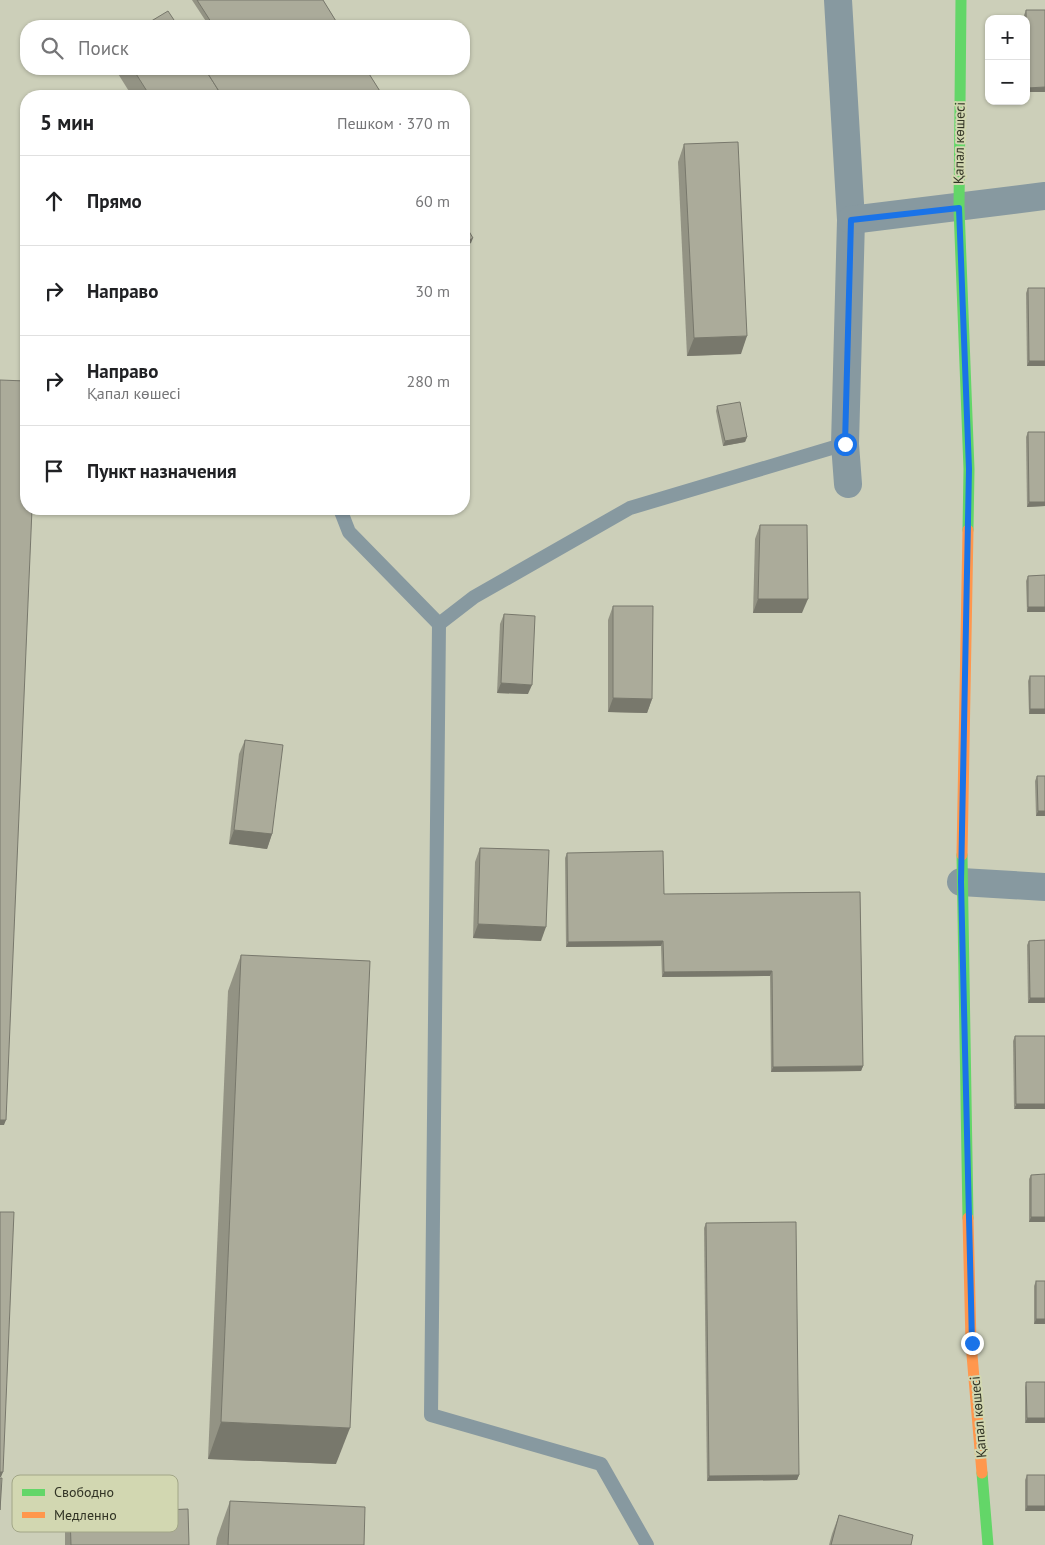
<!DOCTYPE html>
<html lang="ru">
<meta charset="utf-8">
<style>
body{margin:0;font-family:"PT Sans",sans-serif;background:#f6f6f6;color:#202124}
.controls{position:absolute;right:15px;top:15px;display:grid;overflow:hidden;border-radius:10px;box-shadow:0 1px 4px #0004}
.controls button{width:45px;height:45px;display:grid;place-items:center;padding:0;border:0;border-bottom:1px solid #e0e0e0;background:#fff;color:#202124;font:25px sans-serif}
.stop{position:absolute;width:15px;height:15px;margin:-11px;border:4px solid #1a73e8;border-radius:50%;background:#fff}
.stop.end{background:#1a73e8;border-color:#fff;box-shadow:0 1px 5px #0008}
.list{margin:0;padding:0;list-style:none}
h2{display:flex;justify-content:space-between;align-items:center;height:65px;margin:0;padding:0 20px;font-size:21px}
h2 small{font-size:16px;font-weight:400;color:#757577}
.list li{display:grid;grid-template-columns:32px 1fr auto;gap:15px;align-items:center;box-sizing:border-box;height:90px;padding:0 20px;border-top:1px solid #e0e0e0}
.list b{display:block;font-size:19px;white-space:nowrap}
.list p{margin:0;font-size:16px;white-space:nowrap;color:#757577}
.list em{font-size:16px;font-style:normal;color:#757577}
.icon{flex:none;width:28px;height:28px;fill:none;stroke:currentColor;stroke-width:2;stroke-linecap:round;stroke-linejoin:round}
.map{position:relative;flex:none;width:1045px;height:1545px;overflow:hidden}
.search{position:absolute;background:#fff;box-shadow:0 1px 4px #0004;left:20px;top:20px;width:450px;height:55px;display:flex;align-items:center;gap:12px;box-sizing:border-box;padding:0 18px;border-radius:20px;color:#757577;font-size:19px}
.panel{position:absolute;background:#fff;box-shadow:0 1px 4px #0004;left:20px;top:90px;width:450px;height:425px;border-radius:20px}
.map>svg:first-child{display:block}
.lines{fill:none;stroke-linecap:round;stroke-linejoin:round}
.lane{stroke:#8799a0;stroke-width:14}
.street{stroke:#8799a0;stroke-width:28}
.fast{stroke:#63d668;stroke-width:11}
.slow{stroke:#ff974d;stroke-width:11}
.wall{fill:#939384}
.shaded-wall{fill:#78786c}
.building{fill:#abab9a;stroke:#78786c}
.route{stroke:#1a73e8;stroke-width:6}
.labels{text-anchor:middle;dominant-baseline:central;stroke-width:4;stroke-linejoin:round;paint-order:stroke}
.street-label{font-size:14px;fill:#323425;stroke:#d2d7b1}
.key{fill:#d2d7b1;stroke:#a2a687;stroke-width:1}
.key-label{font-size:14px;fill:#323425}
</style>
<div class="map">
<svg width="1045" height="1545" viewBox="0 0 1045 1545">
<rect width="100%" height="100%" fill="#cccfb9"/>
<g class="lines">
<g class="lane">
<polyline points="340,509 349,532 439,624"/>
<polyline points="647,1545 601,1464 431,1415 439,624 474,597 630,508 845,444"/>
</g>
<g class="street">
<polyline points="838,0 851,220 845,444 848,484"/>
<polyline points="851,220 1045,196"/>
<polyline points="961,882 1045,887"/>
</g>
<g class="fast">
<polyline points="961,0 959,208 969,469 968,530"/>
<polyline points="962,855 968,1218"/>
<polyline points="982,1473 988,1545"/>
</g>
<g class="slow">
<polyline points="962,855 968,530"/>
<polyline points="968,1218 971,1343 982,1473"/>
</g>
</g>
<g class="wall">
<polygon points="192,0 323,0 339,26 209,26"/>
<polygon points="1026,10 1045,10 1045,92 1026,92 1026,19 1024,19 1024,15"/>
<polygon points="115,69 366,69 383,96 132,96"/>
<polygon points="684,144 741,354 687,356 678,162"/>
<polygon points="1028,288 1045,366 1027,366 1026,293"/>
<polygon points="717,406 747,437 745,442 723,446 716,411"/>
<polygon points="1028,432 1045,506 1027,507 1026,437"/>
<polygon points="760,525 802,613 753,613 755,539"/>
<polygon points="1045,575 1045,612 1027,612 1026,581 1028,576"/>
<polygon points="613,606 652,699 647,713 608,712 608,620"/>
<polygon points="504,614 528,694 497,693 500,624"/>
<polygon points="1030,676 1045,676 1029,714 1028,681"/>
<polygon points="245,740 272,834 267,849 229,844 239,754"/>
<polygon points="1037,776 1045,816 1036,816 1035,781"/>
<polygon points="480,848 541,941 473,938 475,862"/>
<polygon points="567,853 664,894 860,892 863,1066 861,1071 771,1072 770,976 662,977 661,946 566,947 565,858"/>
<polygon points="1045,940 1045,1003 1028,1003 1027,945 1029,941"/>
<polygon points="241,955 336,1464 208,1459 228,991"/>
<polygon points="1015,1036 1045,1036 1014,1109 1013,1041"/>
<polygon points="1031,1175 1045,1222 1029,1222 1029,1179"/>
<polygon points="706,1223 799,1475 797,1480 707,1481 704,1228"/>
<polygon points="1036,1281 1045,1324 1034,1324 1034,1286"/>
<polygon points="1026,1382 1045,1382 1025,1423 1025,1387"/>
<polygon points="1027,1475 1045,1475 1025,1511 1025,1480"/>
<polygon points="230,1501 364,1545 216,1545 217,1538"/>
<polygon points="70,1514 189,1545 65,1545 65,1528"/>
<polygon points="839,1515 911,1545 829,1545 832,1534"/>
</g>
<g class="shaded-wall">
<polygon points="1045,87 1045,92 1026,92 1027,88"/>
<polygon points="473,238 471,243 464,247 464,243"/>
<polygon points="747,336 741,354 687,356 694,338"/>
<polygon points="1029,361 1045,361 1045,366 1027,366"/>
<polygon points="747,437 745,442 723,446 725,441"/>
<polygon points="1029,502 1045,502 1045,506 1027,507"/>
<polygon points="758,599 808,599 802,613 753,613"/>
<polygon points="1028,607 1045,607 1045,612 1027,612"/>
<polygon points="501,683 532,685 528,694 497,693"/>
<polygon points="613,698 652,699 647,713 608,712"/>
<polygon points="1030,709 1045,709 1045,714 1029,714"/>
<polygon points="1038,811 1045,811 1045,816 1036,816"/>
<polygon points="234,830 272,834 267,849 229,844"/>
<polygon points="478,924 546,927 541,941 473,938"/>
<polygon points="663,941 661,946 566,947 568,942"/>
<polygon points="772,971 770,976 662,977 664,972"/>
<polygon points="1030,998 1045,998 1045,1003 1028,1003"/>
<polygon points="863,1066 861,1071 771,1072 773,1067"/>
<polygon points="1016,1104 1045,1104 1045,1109 1014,1109"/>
<polygon points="0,1120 6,1120 4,1125 0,1125"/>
<polygon points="1031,1217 1045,1217 1045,1222 1029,1222"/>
<polygon points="1036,1319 1045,1319 1045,1324 1034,1324"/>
<polygon points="1027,1418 1045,1418 1045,1423 1025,1423"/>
<polygon points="221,1422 350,1428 336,1464 208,1459"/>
<polygon points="0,1472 3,1472 1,1477 0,1477"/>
<polygon points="799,1475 797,1480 707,1481 709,1476"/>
<polygon points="1027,1506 1045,1506 1045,1511 1025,1511"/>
</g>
<g class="building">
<polygon points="197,0 323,0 339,26 211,26 213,25"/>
<polygon points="1026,10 1045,10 1045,87 1027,88"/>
<polygon points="168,11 178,26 143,26"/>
<polygon points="133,69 205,69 222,96 150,96"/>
<polygon points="205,69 366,69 383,96 222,96"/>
<polygon points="738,142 747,336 694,338 684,144"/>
<polygon points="464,223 473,238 464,243"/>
<polygon points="1028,288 1045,288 1045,361 1029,361"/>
<polygon points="0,380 26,381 26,509 32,509 6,1120 0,1120"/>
<polygon points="740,402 747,437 725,441 717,406"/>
<polygon points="1028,432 1045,432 1045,502 1029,502"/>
<polygon points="760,525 807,525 808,599 758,599"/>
<polygon points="1045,575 1045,607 1028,607 1028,576"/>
<polygon points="613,606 653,606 652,699 613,698"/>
<polygon points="504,614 535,616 532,685 501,683"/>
<rect x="1030" y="676" width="15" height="33"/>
<polygon points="245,740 283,745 272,834 234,830"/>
<polygon points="1037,776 1045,776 1045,811 1038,811"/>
<polygon points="480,848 549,850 546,927 478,924"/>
<polygon points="663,851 664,894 860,892 863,1066 773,1067 772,971 664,972 663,941 568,942 567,853"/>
<polygon points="1045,940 1045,998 1030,998 1029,941"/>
<polygon points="241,955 370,961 350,1428 221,1422"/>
<polygon points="1015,1036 1045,1036 1045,1104 1016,1104"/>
<polygon points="1045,1174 1045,1217 1031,1217 1031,1175"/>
<polygon points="0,1212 14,1212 3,1472 0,1472"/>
<polygon points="796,1222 799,1475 709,1476 706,1223"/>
<rect x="1036" y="1281" width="9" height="38"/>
<polygon points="1026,1382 1045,1382 1045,1418 1027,1418"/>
<rect x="1027" y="1475" width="18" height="31"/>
<polygon points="0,1478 2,1478 0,1510"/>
<polygon points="230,1501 365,1507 364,1545 228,1545"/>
<polygon points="188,1509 189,1545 71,1545 70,1514"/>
<polygon points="839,1515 913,1535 911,1545 831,1545"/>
</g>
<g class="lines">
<polyline class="route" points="845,444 851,220 959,208 969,469 961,882 972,1343"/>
</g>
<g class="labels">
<g class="street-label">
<text transform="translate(959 143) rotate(-89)">Қапал көшесі</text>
<text transform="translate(978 1417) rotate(-95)">Қапал көшесі</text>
</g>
</g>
<rect x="12" y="1475" width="166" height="57" rx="8" class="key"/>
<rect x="22" y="1489" width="23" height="7" fill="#63d668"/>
<rect x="22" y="1512" width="23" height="6" fill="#ff974d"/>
<g class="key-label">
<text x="54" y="1497">Свободно</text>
<text x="54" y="1520">Медленно</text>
</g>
</svg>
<div class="controls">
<button>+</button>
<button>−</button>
</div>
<div class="stop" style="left:845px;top:444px"></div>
<div class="stop end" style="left:972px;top:1343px"></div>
<div class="search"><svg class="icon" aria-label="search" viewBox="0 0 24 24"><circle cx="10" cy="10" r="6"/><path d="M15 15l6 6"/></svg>Поиск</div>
<section class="panel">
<h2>5 мин<small>Пешком · 370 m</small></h2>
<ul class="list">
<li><svg class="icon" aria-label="ahead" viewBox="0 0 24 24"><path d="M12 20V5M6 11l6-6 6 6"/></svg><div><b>Прямо</b></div><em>60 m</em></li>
<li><svg class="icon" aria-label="right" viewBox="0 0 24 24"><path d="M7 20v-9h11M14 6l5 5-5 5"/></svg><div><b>Направо</b></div><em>30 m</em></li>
<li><svg class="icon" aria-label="right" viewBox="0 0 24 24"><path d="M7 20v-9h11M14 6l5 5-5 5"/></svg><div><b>Направо</b><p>Қапал көшесі</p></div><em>280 m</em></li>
<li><svg class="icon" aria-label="arrive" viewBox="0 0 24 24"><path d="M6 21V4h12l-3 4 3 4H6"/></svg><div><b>Пункт назначения</b></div></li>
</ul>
</section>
</div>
